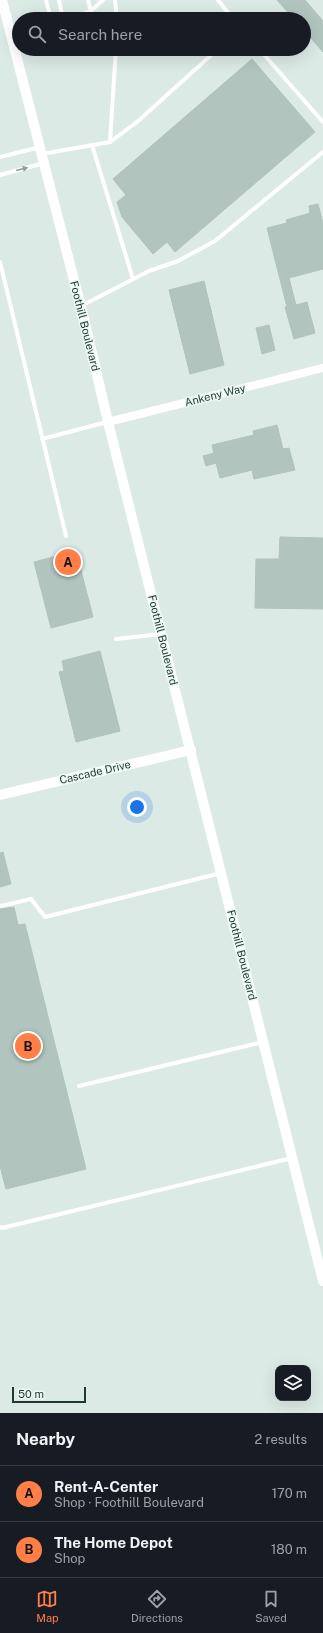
<!DOCTYPE html>
<meta charset="utf-8">
<style>
body{margin:0;font-family:"Public Sans",sans-serif;background:#242831;color:#f1f3f6}
.controls{position:absolute;right:12px;bottom:12px;display:grid;overflow:hidden;border-radius:8px;box-shadow:0 4px 16px #0002}
.controls button{width:36px;height:36px;display:grid;place-items:center;padding:0;border:0;border-bottom:1px solid #363941;background:#171b24;color:#f1f3f6;font:20px sans-serif}
.scale{position:absolute;left:12px;bottom:10px;width:74px;box-sizing:border-box;padding-left:4px;border:2px solid #1d3b35;border-top:0;font-size:11px;line-height:14px;white-space:nowrap;color:#1d3b35;-webkit-text-stroke:3px #edf7f2;paint-order:stroke}
.you{position:absolute;left:137px;top:807px;width:14px;height:14px;margin:-10px;border:3px solid #fff;border-radius:50%;background:#1a73e8;box-shadow:0 0 0 6px #1a73e833}
.badge{display:grid;place-items:center;width:26px;height:26px;border-radius:50%;background:#ff7f46;color:#111;font-size:13px;font-weight:700}
.pin{position:absolute;translate:-50% -50%;border:2px solid #fff;box-shadow:0 1px 4px #0006}
.list{margin:0;padding:0;list-style:none}
h2{display:flex;justify-content:space-between;align-items:center;height:52px;margin:0;padding:0 16px;font-size:17px}
h2 small{font-size:13px;font-weight:400;color:#9ea1a6}
.list li{display:grid;grid-template-columns:26px 1fr auto;gap:12px;align-items:center;box-sizing:border-box;height:56px;padding:0 16px;border-top:1px solid #363941}
.list b{display:block;font-size:15px;white-space:nowrap}
.list p{margin:0;font-size:13px;white-space:nowrap;color:#9ea1a6}
.list em{font-size:13px;font-style:normal;color:#9ea1a6}
.icon{flex:none;width:22px;height:22px;fill:none;stroke:currentColor;stroke-width:2;stroke-linecap:round;stroke-linejoin:round}
.map{position:relative;flex:none;width:323px;height:1413px;overflow:hidden}
.search{position:absolute;background:#171b24;box-shadow:0 4px 16px #0002;left:12px;right:12px;top:12px;height:44px;display:flex;align-items:center;gap:10px;box-sizing:border-box;padding:0 14px;border-radius:22px;color:#9ea1a6;font-size:15px}
.sheet{height:164px;background:#171b24}
nav{display:flex;justify-content:space-around;align-items:center;box-sizing:border-box;height:56px;border-top:1px solid #363941;background:#171b24;font-size:11px;color:#9ea1a6}
nav a{display:grid;justify-items:center;gap:2px}
nav .on{color:#ff7f46}
.map>svg:first-child{display:block}
.building{fill:#b1c5be;stroke:#aec4bd}
.lines{fill:none;stroke-linecap:round;stroke-linejoin:round}
.service{stroke:#fff;stroke-width:4}
.minor{stroke:#fff;stroke-width:8}
.tertiary{stroke:#fff;stroke-width:10}
.oneway{fill:#8e9d9a}
.labels{text-anchor:middle;dominant-baseline:central;stroke-width:3;stroke-linejoin:round;paint-order:stroke}
.street-label{font-size:11px;fill:#1d3b35;stroke:#edf7f2}
</style>
<div class="map">
<svg width="323" height="1413" viewBox="0 0 323 1413">
<rect width="100%" height="100%" fill="#dceae5"/>
<g class="building">
<polygon points="277,0 305,0 323,21 323,52 304,30 304,19 294,19"/>
<polygon points="252,59 315,132 175,252 167,242 153,254 122,217 117,202 126,195 113,179"/>
<polygon points="318,204 323,223 323,269 289,278 296,305 307,302 315,333 294,339 285,307 287,307 267,228 287,223 286,220 310,213 309,206"/>
<polygon points="204,281 224,365 190,374 169,290"/>
<polygon points="269,325 275,350 262,354 256,328"/>
<polygon points="277,425 283,449 289,448 295,470 254,479 252,470 220,478 216,463 206,466 203,456 214,453 212,445 254,435 253,431"/>
<polygon points="280,537 323,538 323,609 255,608 256,559 279,559"/>
<polygon points="76,551 93,617 51,628 34,562"/>
<polygon points="100,651 120,731 76,742 59,672 64,671 62,661"/>
<polygon points="3,852 11,884 0,887 0,853"/>
<polygon points="14,907 18,925 25,924 86,1169 6,1189 0,1166 0,909"/>
</g>
<g class="lines">
<g class="service">
<polyline points="46,0 51,19"/>
<polyline points="59,0 63,19"/>
<polyline points="88,0 91,11"/>
<polyline points="115,0 117,19"/>
<polyline points="218,0 233,19"/>
<polyline points="69,19 91,11 103,0"/>
<polyline points="259,49 323,122"/>
<polyline points="110,142 116,49"/>
<polyline points="92,145 133,279"/>
<polyline points="42,154 110,142 137,122 218,49"/>
<polyline points="0,157 40,147"/>
<polyline points="0,175 44,163"/>
<polyline points="0,262 66,536"/>
<polyline points="81,306 149,271 178,261 215,241 323,152"/>
<polyline points="42,439 107,422"/>
<polyline points="116,639 161,634"/>
<polyline points="0,906 31,899 45,917 221,873"/>
<polyline points="79,1086 263,1042"/>
<polyline points="0,1227 2,1228 292,1158"/>
</g>
<polyline class="minor" points="108,422 323,368"/>
<g class="tertiary">
<polyline points="2,0 84,319 108,422 323,1281"/>
<polyline points="0,795 191,750"/>
</g>
</g>
<defs><path id="oneway-solid" d="M-6-.8H1V-3.2L6.5 0L1 3.2V.8H-6Z"/></defs>
<use class="oneway" href="#oneway-solid" transform="translate(22 169) rotate(-14)"/>
<g class="labels">
<g class="street-label">
<text transform="translate(85 326) rotate(76)">Foothill Boulevard</text>
<text transform="translate(215 395) rotate(-14)">Ankeny Way</text>
<text transform="translate(163 640) rotate(76)">Foothill Boulevard</text>
<text transform="translate(95 772) rotate(-13)">Cascade Drive</text>
<text transform="translate(242 955) rotate(76)">Foothill Boulevard</text>
</g>
</g>
</svg>
<div class="controls">
<button><svg class="icon" aria-label="layers" viewBox="0 0 24 24"><path d="M12 4l9 5-9 5-9-5zM3 14l9 5 9-5"/></svg></button>
</div>
<div class="scale">50 m</div>
<div class="you"></div>
<div class="pin badge" style="left:68px;top:562px">A</div>
<div class="pin badge" style="left:28px;top:1046px">B</div>
<div class="search"><svg class="icon" aria-label="search" viewBox="0 0 24 24"><circle cx="10" cy="10" r="6"/><path d="M15 15l6 6"/></svg>Search here</div>
</div>
<section class="sheet">
<h2>Nearby<small>2 results</small></h2>
<ul class="list">
<li><span class="badge">A</span><div><b>Rent-A-Center</b><p>Shop · Foothill Boulevard</p></div><em>170 m</em></li>
<li><span class="badge">B</span><div><b>The Home Depot</b><p>Shop</p></div><em>180 m</em></li>
</ul>
</section>
<nav>
<a class="on"><svg class="icon" aria-label="map" viewBox="0 0 24 24"><path d="M3 6l6-2 6 2 6-2v14l-6 2-6-2-6 2zM9 4v14M15 6v14"/></svg>Map</a>
<a><svg class="icon" aria-label="directions" viewBox="0 0 24 24"><path d="M12 3l9 9-9 9-9-9zM9 14v-3h6M13 9l2 2-2 2"/></svg>Directions</a>
<a><svg class="icon" aria-label="saved" viewBox="0 0 24 24"><path d="M7 4h10v16l-5-4-5 4z"/></svg>Saved</a>
</nav>
